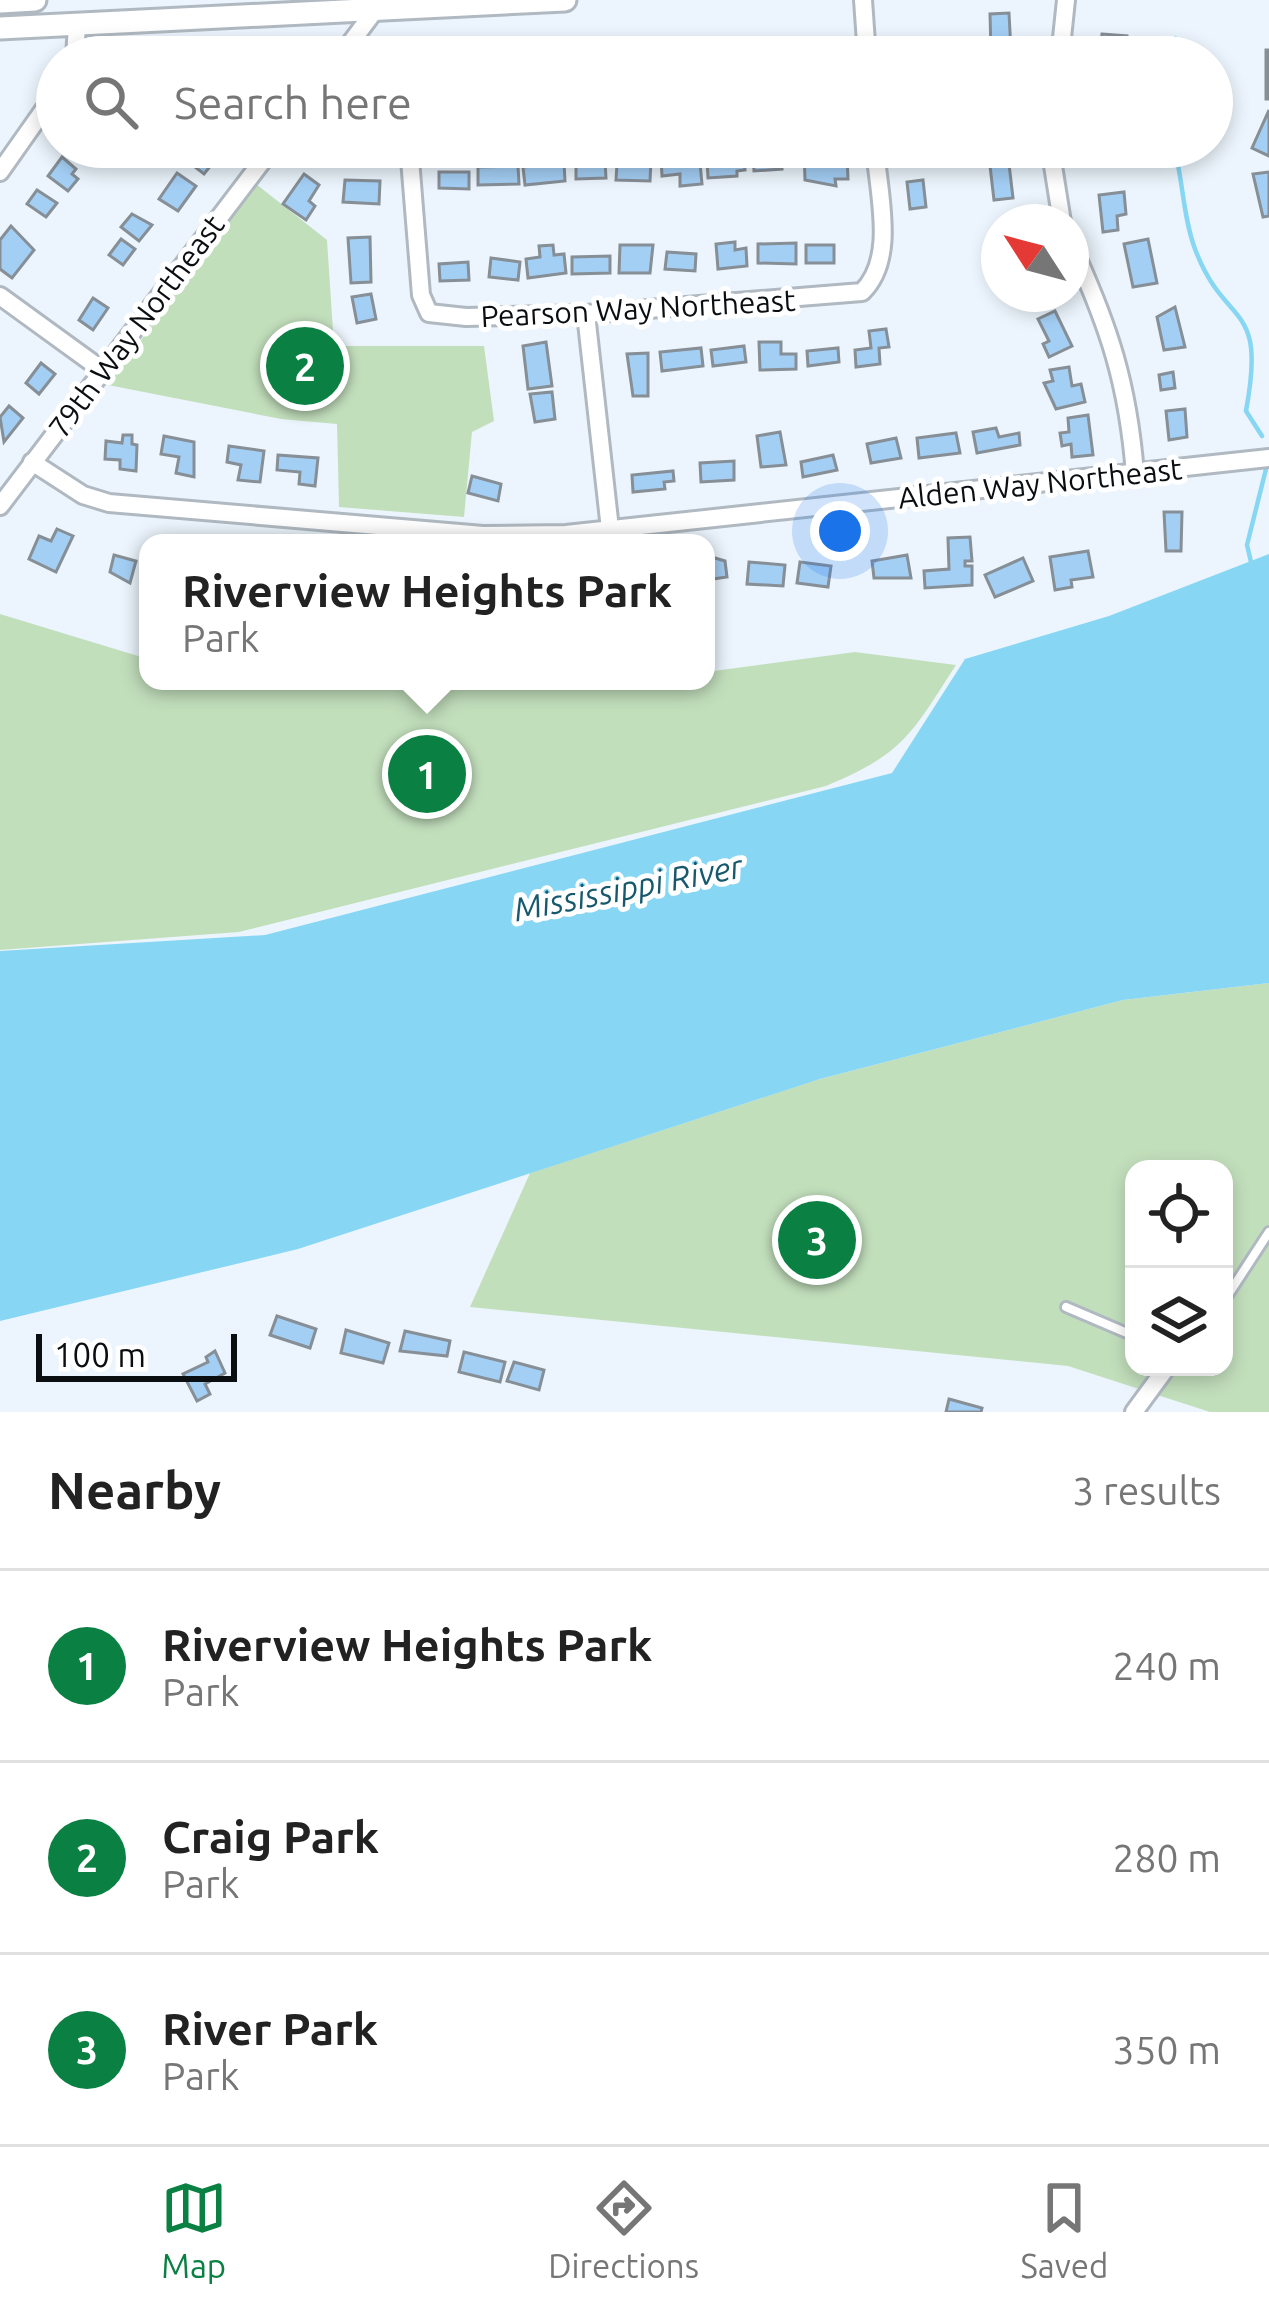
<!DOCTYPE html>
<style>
body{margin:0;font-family:Ubuntu,sans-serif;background:#f2f2f2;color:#222}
.controls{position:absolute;right:36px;bottom:36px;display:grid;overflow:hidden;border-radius:24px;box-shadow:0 6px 18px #0003}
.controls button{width:108px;height:108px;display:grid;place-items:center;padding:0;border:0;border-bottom:3px solid #e0e0e0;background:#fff;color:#222;font:60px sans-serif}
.compass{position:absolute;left:981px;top:204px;width:108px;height:108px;border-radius:50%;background:#fff;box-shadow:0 6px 18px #0003;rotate:306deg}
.scale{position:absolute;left:36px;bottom:30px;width:201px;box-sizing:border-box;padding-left:12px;border:6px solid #0b0e11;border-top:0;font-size:33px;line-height:42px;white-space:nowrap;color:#0b0e11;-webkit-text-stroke:9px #fff;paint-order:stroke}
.you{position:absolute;left:840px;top:531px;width:42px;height:42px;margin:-30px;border:9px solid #fff;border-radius:50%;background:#1a73e8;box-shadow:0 0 0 18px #1a73e833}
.badge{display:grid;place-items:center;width:78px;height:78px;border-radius:50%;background:#0b8043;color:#fff;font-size:39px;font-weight:700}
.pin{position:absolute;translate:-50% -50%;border:6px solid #fff;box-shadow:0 3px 12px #0006}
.popup{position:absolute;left:139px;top:534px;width:576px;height:156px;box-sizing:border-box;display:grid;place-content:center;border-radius:24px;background:#fff;filter:drop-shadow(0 3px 9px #0005);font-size:39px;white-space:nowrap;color:#767676}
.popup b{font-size:45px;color:#222}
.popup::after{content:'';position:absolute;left:50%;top:100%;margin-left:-24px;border:24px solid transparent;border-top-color:#fff}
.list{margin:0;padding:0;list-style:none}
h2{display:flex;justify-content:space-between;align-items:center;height:156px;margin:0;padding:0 48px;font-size:51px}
h2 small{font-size:39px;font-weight:400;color:#767676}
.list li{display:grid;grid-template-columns:78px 1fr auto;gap:36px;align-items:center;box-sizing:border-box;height:192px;padding:0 48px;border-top:3px solid #e0e0e0}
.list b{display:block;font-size:45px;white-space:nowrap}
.list p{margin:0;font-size:39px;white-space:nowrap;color:#767676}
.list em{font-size:39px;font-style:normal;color:#767676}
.icon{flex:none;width:66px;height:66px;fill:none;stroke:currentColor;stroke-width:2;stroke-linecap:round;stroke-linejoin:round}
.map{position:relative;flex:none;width:1269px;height:1412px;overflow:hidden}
.search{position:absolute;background:#fff;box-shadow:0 6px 18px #0003;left:36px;right:36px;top:36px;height:132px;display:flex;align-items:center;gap:30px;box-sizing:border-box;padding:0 42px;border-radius:66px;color:#767676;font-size:45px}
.sheet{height:732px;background:#fff}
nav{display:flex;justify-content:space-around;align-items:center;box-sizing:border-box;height:168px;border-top:3px solid #e0e0e0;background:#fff;font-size:33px;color:#767676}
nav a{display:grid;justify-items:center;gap:6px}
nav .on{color:#0b8043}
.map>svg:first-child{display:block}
.green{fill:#c2dfbc;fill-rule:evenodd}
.water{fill:#87d7f4}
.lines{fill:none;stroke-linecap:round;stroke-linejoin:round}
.stream{stroke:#87d7f4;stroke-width:4.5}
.building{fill:#a4cff5;stroke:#868e96;stroke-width:3}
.lane-casing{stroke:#b0b9c1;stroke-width:14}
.street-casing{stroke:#b0b9c1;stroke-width:22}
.secondary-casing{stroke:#b0b9c1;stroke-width:27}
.lane{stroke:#fff;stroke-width:8}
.street{stroke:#fff;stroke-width:16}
.secondary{stroke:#fff;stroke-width:21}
.labels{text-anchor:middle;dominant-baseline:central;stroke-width:10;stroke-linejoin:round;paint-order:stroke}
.street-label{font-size:30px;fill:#0b0e11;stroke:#fff}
.water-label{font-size:33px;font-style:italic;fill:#16586c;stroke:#fff}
</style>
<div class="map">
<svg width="1269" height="1412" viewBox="0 0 1269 1412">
<rect width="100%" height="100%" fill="#ecf5fd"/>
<g class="green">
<polygon points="256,184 327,240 334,346 484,346 494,421 472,432 464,517 339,507 337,424 281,419 108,385"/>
<path d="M0 614 148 659V681H706V672L855 652 956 665C911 734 905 753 826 786L239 932 0 950Z"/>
<path d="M1269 983V1412H1210L1068 1366 470 1307 530 1173 820 1079 1123 1000ZM1134 1169H1224V1367H1134Z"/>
</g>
<polygon class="water" points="1269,554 1269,983 1123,1000 820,1079 298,1249 0,1321 0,951 265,935 892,773 965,659 1109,616"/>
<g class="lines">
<g class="stream">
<polyline points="1175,57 1175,38"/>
<path d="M1174 147C1183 180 1183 217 1195 249 1226 331 1267 298 1246 411L1262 436"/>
<polyline points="1251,562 1247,545 1266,469"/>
</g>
</g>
<g class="building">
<polygon points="1009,13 1011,51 991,52 990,14"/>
<polygon points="1102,34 1127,36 1127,51 1100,48"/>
<rect x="1266" y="50" width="3" height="49"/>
<polygon points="839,51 840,57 801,57 801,53"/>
<polygon points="1269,110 1269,156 1252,148"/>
<polygon points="189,147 216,159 204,174 182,157"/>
<polygon points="1089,147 1110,147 1109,166 1088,166"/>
<polygon points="833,150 834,155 847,155 848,179 835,179 836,186 805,180 804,151"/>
<polygon points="782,153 782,169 754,171 753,154"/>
<polygon points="691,155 692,164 700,163 702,184 680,186 680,174 662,176 661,157"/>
<polygon points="744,156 745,170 737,171 737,176 708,178 707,159"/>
<polygon points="62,157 76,169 72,174 78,179 68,191 48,176"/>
<polygon points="639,159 651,160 650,181 616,180 617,163 638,164"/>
<polygon points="605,161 606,178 576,179 576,163"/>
<polygon points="564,163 565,181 525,185 523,167"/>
<polygon points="1009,164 1013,198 994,200 990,166"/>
<polygon points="518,166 519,184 478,185 478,167"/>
<polygon points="439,172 469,172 469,189 439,188"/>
<polygon points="1269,172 1269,216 1263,217 1253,174"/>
<polygon points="177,173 196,186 178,211 159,199"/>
<polygon points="304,174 319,185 309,201 315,206 306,220 283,204"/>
<polygon points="345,180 380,181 379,204 343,202"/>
<polygon points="923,180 926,207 910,209 907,182"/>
<polygon points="37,190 57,203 46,217 27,204"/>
<polygon points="1124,192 1126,214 1117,216 1118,230 1103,232 1099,195"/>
<polygon points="132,214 152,225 139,241 121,227"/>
<polygon points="11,226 34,250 12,278 0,269 0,240"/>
<polygon points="370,237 371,282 351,283 348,238"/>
<polygon points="121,239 135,249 123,265 109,255"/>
<polygon points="1148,239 1157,283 1133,287 1124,244"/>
<polygon points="735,242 735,250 746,248 747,266 718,269 716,244"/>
<polygon points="796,243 796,264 758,263 758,244"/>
<polygon points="553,245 554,255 564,254 566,273 528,278 526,259 540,257 539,246"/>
<polygon points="620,245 653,245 650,273 619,273"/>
<rect x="806" y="245" width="28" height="18"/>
<polygon points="667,252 696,254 695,271 665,269"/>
<polygon points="610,256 610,273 572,274 572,257"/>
<polygon points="491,258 520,262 518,280 489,277"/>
<polygon points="468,262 469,280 440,281 439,264"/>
<polygon points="371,294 376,319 357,323 352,297"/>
<polygon points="93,298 108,308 93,330 79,320"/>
<polygon points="1175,307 1185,347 1164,350 1157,317"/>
<polygon points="1055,311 1072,346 1049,357 1043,344 1049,341 1038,319"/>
<polygon points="886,329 889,347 879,348 880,364 856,367 855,350 871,348 869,331"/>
<polygon points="546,342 552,386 528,389 523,346"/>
<polygon points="759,342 781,342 781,354 796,354 796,369 760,370"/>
<polygon points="744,346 746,362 713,366 711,350"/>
<polygon points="701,348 703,366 662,371 660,352"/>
<polygon points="838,348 839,362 808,366 807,351"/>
<polygon points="648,353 648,396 633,396 627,354"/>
<polygon points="41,363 55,374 39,394 26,383"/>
<polygon points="1069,367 1072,386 1081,384 1085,402 1056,409 1044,383 1053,381 1050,370"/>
<polygon points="1173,372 1175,388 1161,390 1159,375"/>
<polygon points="552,392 555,419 535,422 530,394"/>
<polygon points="9,406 23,418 4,442 0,417"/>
<polygon points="1185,409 1187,437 1169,440 1166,411"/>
<polygon points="1088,415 1093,455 1072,457 1071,444 1062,446 1060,433 1069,432 1068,418"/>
<polygon points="996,428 999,437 1019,433 1020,445 977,453 973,432"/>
<polygon points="780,432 786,465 761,467 757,436"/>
<polygon points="956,433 960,453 919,458 917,438"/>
<polygon points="123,435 132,435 132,444 137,445 136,471 120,469 120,460 105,459 106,441 122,443"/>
<polygon points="164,436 194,442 194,477 176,473 179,457 161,454"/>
<polygon points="896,438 901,458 871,463 867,444"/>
<polygon points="229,446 264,451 260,482 238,480 241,465 227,462"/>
<polygon points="278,455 318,458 315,486 299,484 300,472 277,470"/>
<polygon points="833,455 837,470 803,477 801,462"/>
<polygon points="734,461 734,480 701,482 700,463"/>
<polygon points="673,471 674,481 664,482 665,489 633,492 632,475"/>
<polygon points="472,476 501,484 498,501 468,493"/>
<polygon points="1164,512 1182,512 1181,551 1166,551"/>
<polygon points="57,529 73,536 56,572 29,559 39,536 51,541"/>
<polygon points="970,537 972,561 965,561 965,566 972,566 972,585 925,588 924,571 949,569 948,538"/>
<polygon points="1088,551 1093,577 1071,580 1072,587 1055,590 1050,557"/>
<polygon points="114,555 136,561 130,583 110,572"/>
<polygon points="907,555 911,578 874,578 872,561"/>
<polygon points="715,558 725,561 727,577 706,580 706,559"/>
<polygon points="1023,558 1033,581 995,597 985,575"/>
<polygon points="749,562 785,565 783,586 747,584"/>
<polygon points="800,562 831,566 828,587 797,583"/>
<polygon points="277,1316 316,1329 310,1348 270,1335"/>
<polygon points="346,1330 389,1343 383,1363 341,1353"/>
<polygon points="405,1331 450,1341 447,1356 400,1351"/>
<polygon points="215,1351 225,1373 205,1384 210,1394 197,1401 183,1374 208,1362 206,1357"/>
<polygon points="464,1352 505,1362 500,1382 459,1372"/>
<polygon points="514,1362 544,1370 539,1390 507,1381"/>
<polygon points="949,1399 982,1408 981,1412 946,1412"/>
</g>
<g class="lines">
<g class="lane-casing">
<g id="lane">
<polyline points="1224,1301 1269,1232"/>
<polyline points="1066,1307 1134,1336"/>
</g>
</g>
<g class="street-casing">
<g id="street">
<polyline points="863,0 867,57"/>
<polyline points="75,57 77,25"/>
<polyline points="340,57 379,5"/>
<polyline points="1060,57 1066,0"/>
<path d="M409 147 421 295 429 313 466 317 586 314 862 292C897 258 878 193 875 147"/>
<polyline points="1050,147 1062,222"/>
<polyline points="0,172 57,91"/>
<path d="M1071 244C1109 326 1128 384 1135 474"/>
<polyline points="0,296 102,370"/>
<polyline points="586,314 610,529"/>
<polyline points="32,462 83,495 109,503 483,535 566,534 1269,458"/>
<polyline points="0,506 273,147"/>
<polyline points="1134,1412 1167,1367"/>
</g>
</g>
<g class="secondary-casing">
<g id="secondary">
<polyline points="0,2 35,0"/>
<polyline points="0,28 565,0"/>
</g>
</g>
<use href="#lane" class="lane"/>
<use href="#street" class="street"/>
<use href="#secondary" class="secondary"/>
</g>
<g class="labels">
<g class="street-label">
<text transform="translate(638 308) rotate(-3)">Pearson Way Northeast</text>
<text transform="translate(136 326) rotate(-53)">79th Way Northeast</text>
<text transform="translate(1040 483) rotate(-6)">Alden Way Northeast</text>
</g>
<g class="water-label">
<text transform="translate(628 887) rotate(-11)">Mississippi River</text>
</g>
</g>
</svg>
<div class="controls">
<button><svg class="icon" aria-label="locate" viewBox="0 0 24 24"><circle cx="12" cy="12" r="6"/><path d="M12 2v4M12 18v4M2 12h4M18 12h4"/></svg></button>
<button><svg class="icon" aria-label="layers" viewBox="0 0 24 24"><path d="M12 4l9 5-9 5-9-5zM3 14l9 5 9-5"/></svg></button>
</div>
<svg class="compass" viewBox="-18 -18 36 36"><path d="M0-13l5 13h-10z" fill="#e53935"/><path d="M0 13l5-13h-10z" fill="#767676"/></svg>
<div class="scale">100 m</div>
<div class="you"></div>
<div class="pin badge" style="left:427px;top:774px">1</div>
<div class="popup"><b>Riverview Heights Park</b>Park</div>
<div class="pin badge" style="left:305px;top:366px">2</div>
<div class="pin badge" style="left:817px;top:1240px">3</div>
<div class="search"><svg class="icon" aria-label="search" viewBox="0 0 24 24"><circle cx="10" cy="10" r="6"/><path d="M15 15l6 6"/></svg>Search here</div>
</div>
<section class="sheet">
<h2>Nearby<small>3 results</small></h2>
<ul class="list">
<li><span class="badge">1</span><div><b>Riverview Heights Park</b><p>Park</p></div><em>240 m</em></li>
<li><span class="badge">2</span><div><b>Craig Park</b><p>Park</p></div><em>280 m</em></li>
<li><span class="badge">3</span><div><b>River Park</b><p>Park</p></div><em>350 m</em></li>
</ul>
</section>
<nav>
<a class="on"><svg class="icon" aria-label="map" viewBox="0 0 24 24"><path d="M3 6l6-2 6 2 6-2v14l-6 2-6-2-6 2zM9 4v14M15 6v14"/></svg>Map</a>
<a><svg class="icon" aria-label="directions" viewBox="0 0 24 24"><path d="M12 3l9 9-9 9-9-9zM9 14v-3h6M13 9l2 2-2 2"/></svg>Directions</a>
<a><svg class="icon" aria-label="saved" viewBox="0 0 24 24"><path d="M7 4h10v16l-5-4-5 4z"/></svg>Saved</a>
</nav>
